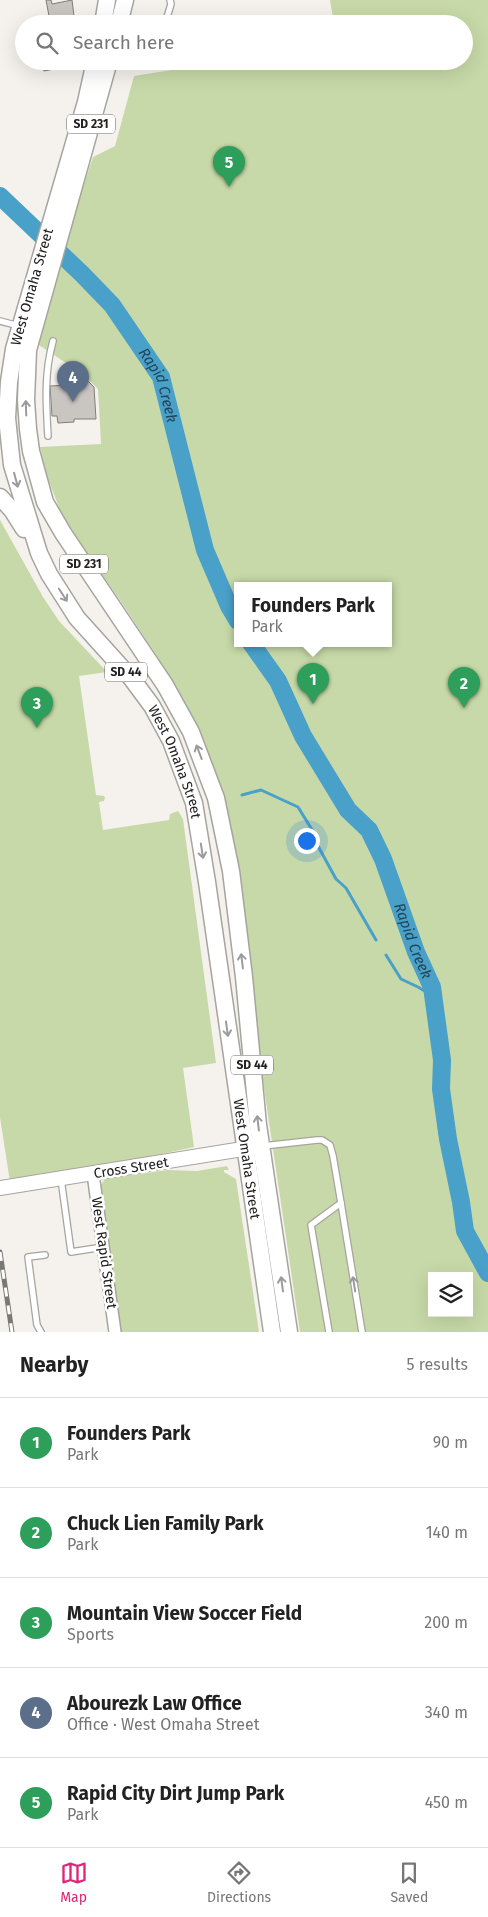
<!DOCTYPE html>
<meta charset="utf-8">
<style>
body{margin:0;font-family:"Fira Sans",sans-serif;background:#f2f2f2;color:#222}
.controls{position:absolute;right:15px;bottom:15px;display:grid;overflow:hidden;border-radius:0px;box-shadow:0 5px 20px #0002}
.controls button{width:45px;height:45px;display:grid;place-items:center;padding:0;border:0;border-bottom:1px solid #e0e0e0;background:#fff;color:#222;font:25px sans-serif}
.you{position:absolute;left:306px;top:840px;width:18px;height:18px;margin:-12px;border:4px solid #fff;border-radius:50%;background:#1a73e8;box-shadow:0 0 0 8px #1a73e833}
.badge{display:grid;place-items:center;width:32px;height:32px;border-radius:50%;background:#db2777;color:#fff;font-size:16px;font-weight:700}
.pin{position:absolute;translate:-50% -41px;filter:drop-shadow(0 1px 2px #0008)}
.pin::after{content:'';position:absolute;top:26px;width:18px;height:15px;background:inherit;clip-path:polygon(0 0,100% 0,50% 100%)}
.popup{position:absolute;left:234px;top:582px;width:158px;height:65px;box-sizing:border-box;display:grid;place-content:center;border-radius:0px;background:#fff;filter:drop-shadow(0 1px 4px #0005);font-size:16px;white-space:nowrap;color:#767676}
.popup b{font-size:19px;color:#222}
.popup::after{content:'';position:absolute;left:50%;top:100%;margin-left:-10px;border:10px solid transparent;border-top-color:#fff}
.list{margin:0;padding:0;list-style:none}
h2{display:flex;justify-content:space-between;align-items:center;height:65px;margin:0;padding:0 20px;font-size:21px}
h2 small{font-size:16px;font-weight:400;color:#767676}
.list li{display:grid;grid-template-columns:32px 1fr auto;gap:15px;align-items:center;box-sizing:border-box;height:90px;padding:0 20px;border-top:1px solid #e0e0e0}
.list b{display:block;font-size:19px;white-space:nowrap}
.list p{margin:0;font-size:16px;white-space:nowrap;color:#767676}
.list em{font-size:16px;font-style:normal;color:#767676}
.icon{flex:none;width:28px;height:28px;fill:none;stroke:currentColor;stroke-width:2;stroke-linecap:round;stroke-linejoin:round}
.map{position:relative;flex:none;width:488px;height:1332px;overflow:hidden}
.search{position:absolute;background:#fff;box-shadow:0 5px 20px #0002;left:15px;right:15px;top:15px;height:55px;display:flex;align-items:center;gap:12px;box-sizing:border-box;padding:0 18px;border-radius:28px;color:#767676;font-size:19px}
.sheet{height:515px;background:#fff}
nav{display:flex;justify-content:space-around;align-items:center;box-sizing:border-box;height:70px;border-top:1px solid #e0e0e0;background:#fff;font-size:14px;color:#767676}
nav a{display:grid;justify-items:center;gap:2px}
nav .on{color:#db2777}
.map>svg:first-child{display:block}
.green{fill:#c7d9a8;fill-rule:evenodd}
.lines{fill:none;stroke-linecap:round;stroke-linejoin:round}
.stream{stroke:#49a0c9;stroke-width:3}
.river{stroke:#49a0c9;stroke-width:18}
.building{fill:#c9c5c1;stroke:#807d79}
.service-casing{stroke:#a7a49f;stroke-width:8}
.minor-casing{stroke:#a7a49f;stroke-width:14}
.tertiary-casing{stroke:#a7a49f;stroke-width:16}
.primary-casing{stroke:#a7a49f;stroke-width:19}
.service{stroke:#fff;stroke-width:5.5}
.minor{stroke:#fff;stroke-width:11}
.tertiary{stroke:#fff;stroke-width:14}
.primary{stroke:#fff;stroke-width:16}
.rail-casing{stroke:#7a7875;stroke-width:5}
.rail{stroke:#fff;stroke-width:3;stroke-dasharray:9;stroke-linecap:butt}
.oneway{stroke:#9c9b9b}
.labels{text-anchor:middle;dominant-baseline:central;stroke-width:5;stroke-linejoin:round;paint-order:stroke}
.shield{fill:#fff;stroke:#656463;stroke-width:1}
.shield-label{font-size:12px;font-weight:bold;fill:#232120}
.street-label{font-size:14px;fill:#232120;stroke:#fff}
.water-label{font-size:15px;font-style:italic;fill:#204658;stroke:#fff}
</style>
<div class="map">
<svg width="488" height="1332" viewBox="0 0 488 1332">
<rect width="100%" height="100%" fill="#f5f2ed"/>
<g class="green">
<path d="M330 0H488V1332H300L224 817 214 768 196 723 155 653 122 603 64 520 48 479 40 447 101 444 98 389 84 375 39 345C53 281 72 219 93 157L115 146 134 76 227 61H464V24H334ZM238 585H388V643H238ZM432 1276H469V1313H432Z"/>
<polygon points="0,520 43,597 59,621 107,672 79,676 96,795 104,796 105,798 104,801 99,802 103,830 169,820 170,814 178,811 183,819 216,1063 183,1068 194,1147 101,1167 10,1182 0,1117"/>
<polygon points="227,1166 229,1170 224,1170 224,1172 236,1179 259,1332 121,1332 100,1186 105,1179 167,1170 197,1171"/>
</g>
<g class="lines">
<g class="stream">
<polyline points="242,795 261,790 298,807 314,833 318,846 336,879 346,888 376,940"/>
<polyline points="386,955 401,979 418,987 433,996"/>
</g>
<g class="river">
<path id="s1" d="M0 196 82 274 112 305 161 377 205 550 229 606 238 621"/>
<path id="s2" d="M251 643 278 681 303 736 348 810 369 830 383 859 416 952 432 987 442 1060 441 1089 448 1139 461 1202 465 1231 488 1273"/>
</g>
</g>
<g class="building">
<polygon points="46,0 51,0 52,4 72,0 75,24 35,24 34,19 49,16"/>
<polygon points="39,61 65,61 65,64 59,64 59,68 44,71"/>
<polygon points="85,378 94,387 96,419 74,419 74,422 58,423 57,416 52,416 50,386 68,385 68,379"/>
</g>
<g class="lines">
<g class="service-casing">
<g id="service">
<polyline points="165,24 171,4 170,0"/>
<polyline points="109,63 136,66 148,61"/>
<polyline points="0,321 19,326"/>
<path d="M48 436C46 403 44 373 53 341"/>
<polyline points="263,1146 317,1140 322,1140 330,1145 333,1156 341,1203"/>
<polyline points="61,1179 71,1252 103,1247"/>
<polyline points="41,1332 37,1325 28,1257 45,1255"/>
<polyline points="329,1332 311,1225 341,1203 362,1332"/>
</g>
</g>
<g class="minor-casing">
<polyline id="minor" points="93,1174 115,1332"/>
</g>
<g class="tertiary-casing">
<polyline id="tertiary" points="0,1188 255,1147"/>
</g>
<g class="primary-casing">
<g id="primary">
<polyline points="103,24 107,0"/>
<polyline points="119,24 125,0"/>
<path id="s3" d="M95 61 86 102 14 349 9 382 7 418 12 465 39 553 49 574 77 618 132 679 152 706 171 741 194 803 207 882 272 1332"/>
<polyline points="109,61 28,350 26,400 28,429 31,451 45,502 63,533 165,685 191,732 216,798 231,871 244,977 258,1125 289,1332"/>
<polyline points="0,497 12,510 24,529"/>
</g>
</g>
<use href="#service" class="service"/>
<use href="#minor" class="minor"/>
<use href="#tertiary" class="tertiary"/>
<use href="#primary" class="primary"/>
<g class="rail-casing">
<polyline id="rail" points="0,1252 12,1332"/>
</g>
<use href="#rail" class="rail"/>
</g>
<defs><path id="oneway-shaft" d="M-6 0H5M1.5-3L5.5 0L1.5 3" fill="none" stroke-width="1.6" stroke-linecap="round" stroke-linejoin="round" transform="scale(1.25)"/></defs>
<g class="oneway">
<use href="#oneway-shaft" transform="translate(26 408) rotate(-92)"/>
<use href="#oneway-shaft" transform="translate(16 480) rotate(75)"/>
<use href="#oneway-shaft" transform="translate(63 595) rotate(57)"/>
<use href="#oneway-shaft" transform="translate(199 752) rotate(-111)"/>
<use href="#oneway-shaft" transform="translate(202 851) rotate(81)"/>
<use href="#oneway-shaft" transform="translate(242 961) rotate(-97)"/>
<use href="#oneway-shaft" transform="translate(227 1029) rotate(82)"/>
<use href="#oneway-shaft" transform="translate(258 1123) rotate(-97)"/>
<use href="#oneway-shaft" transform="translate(282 1284) rotate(-98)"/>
<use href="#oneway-shaft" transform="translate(354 1284) rotate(-99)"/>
</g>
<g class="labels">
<g class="shield">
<rect x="67" y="114.5" width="48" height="19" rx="4"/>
<rect x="60" y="554.5" width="48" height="19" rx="4"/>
<rect x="105" y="662.5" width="42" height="19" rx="4"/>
<rect x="231" y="1055.5" width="42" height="19" rx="4"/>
</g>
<g class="shield-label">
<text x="91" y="124">SD 231</text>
<text x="84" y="564">SD 231</text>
<text x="126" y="672">SD 44</text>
<text x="252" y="1065">SD 44</text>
</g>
<g class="street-label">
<text transform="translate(32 287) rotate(-74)">West Omaha Street</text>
<text stroke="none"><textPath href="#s3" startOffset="760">West Omaha Street</textPath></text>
<text stroke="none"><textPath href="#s3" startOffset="1165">West Omaha Street</textPath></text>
<text transform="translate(131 1168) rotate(-9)">Cross Street</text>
<text transform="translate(104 1253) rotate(82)">West Rapid Street</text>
</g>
<g class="water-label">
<text stroke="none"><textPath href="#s1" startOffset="250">Rapid Creek</textPath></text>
<text stroke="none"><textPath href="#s2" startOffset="342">Rapid Creek</textPath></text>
</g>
</g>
</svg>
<div class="controls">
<button><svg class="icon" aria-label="layers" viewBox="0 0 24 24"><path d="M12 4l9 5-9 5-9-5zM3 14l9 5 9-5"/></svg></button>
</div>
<div class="you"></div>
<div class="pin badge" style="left:313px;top:704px;background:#2e9e5b">1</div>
<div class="popup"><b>Founders Park</b>Park</div>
<div class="pin badge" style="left:464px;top:708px;background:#2e9e5b">2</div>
<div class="pin badge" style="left:37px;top:728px;background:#2e9e5b">3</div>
<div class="pin badge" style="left:73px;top:402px;background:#5c6f8a">4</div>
<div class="pin badge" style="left:229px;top:187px;background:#2e9e5b">5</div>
<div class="search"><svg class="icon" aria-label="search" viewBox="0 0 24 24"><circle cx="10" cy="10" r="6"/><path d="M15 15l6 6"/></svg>Search here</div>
</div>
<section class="sheet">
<h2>Nearby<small>5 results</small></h2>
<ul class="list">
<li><span class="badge" style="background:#2e9e5b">1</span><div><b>Founders Park</b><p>Park</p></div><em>90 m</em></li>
<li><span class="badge" style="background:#2e9e5b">2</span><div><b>Chuck Lien Family Park</b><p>Park</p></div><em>140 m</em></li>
<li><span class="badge" style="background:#2e9e5b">3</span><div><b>Mountain View Soccer Field</b><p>Sports</p></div><em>200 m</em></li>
<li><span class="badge" style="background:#5c6f8a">4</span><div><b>Abourezk Law Office</b><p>Office · West Omaha Street</p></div><em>340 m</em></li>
<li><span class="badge" style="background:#2e9e5b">5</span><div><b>Rapid City Dirt Jump Park</b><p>Park</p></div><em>450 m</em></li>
</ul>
</section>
<nav>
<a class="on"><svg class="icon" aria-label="map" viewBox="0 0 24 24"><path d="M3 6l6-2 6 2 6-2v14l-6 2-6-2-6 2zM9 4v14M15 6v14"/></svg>Map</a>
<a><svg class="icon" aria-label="directions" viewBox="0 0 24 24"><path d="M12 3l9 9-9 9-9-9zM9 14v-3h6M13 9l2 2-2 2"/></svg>Directions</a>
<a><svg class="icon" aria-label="saved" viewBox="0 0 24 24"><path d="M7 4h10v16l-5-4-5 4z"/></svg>Saved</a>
</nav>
